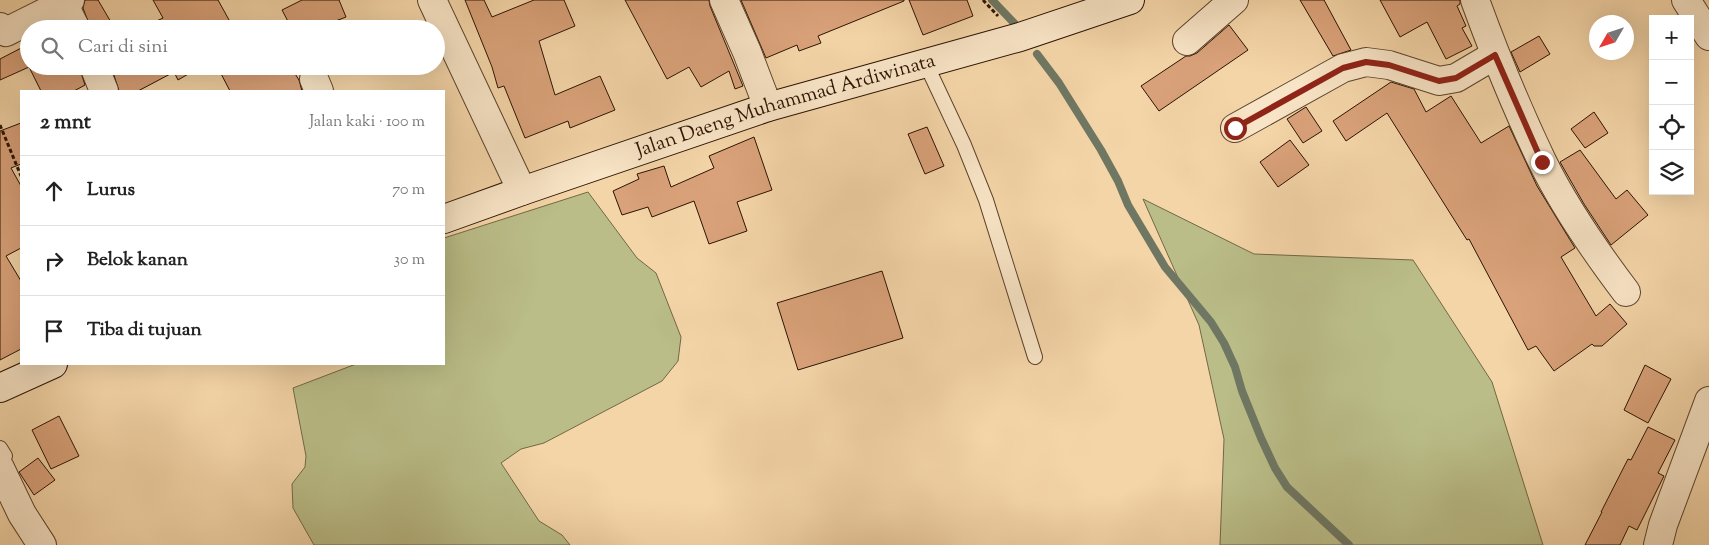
<!DOCTYPE html>
<html lang="id">
<meta charset="utf-8">
<style>
body{margin:0;font-family:"Sorts Mill Goudy",serif;background:#f6f6f6;color:#222}
.controls{position:absolute;right:15px;top:15px;display:grid;overflow:hidden;border-radius:0px;box-shadow:0 5px 20px #0002}
.controls button{width:45px;height:45px;display:grid;place-items:center;padding:0;border:0;border-bottom:1px solid #e0e0e0;background:#fff;color:#222;font:25px sans-serif}
.compass{position:absolute;left:1589px;top:15px;width:45px;height:45px;border-radius:50%;background:#fff;box-shadow:0 5px 20px #0002;rotate:231deg}
.stop{position:absolute;width:15px;height:15px;margin:-11px;border:4px solid #8f2418;border-radius:50%;background:#fff}
.stop.end{background:#8f2418;border-color:#fff;box-shadow:0 1px 5px #0008}
.list{margin:0;padding:0;list-style:none}
h2{display:flex;justify-content:space-between;align-items:center;height:65px;margin:0;padding:0 20px;font-size:21px}
h2 small{font-size:16px;font-weight:400;color:#767676}
.list li{display:grid;grid-template-columns:32px 1fr auto;gap:15px;align-items:center;box-sizing:border-box;height:70px;padding:0 20px;border-top:1px solid #e0e0e0}
.list b{display:block;font-size:19px;white-space:nowrap}
.list em{font-size:16px;font-style:normal;color:#767676}
.icon{flex:none;width:28px;height:28px;fill:none;stroke:currentColor;stroke-width:2;stroke-linecap:round;stroke-linejoin:round}
.map{position:relative;flex:none;width:1709px;height:545px;overflow:hidden}
.search{position:absolute;background:#fff;box-shadow:0 5px 20px #0002;left:20px;top:20px;width:425px;height:55px;display:flex;align-items:center;gap:12px;box-sizing:border-box;padding:0 18px;border-radius:28px;color:#767676;font-size:19px}
.panel{position:absolute;background:#fff;box-shadow:0 5px 20px #0002;left:20px;top:90px;width:425px;height:275px;border-radius:0px}
.map>svg:first-child{display:block}
.green{fill:#babd88;stroke:#726845}
.lines{fill:none;stroke-linecap:round;stroke-linejoin:round}
.stream{stroke:#6f7763;stroke-width:8}
.building{fill:#daa27a;stroke:#2b1302}
.service-casing{stroke:#5d442c;stroke-width:16}
.minor-casing{stroke:#5d442c;stroke-width:30}
.secondary-casing{stroke:#2b1302;stroke-width:30}
.path{stroke:#2b1302;stroke-width:3;stroke-dasharray:4 2.5;stroke-linecap:butt}
.service{stroke:#f8e4c6;stroke-width:14}
.minor{stroke:#f8e4c6;stroke-width:28}
.secondary{stroke:#f8e4c6;stroke-width:28}
.route{stroke:#8f2418;stroke-width:6}
.labels{text-anchor:middle;dominant-baseline:central;stroke-width:5;stroke-linejoin:round;paint-order:stroke}
.street-label{font-size:20px;fill:#2b1302;stroke:#f8e4c6}
</style>
<div class="map">
<svg width="1709" height="545" viewBox="0 0 1709 545">
<rect width="100%" height="100%" fill="#f4d5a8"/>
<filter id="stains"><feTurbulence type="fractalNoise" baseFrequency=".004" numOctaves="4"/><feColorMatrix values="0 0 0 0 .2 0 0 0 0 .09 0 0 0 0 .02 0 0 0 .5 -.17"/></filter>
<radialGradient id="worn" r=".72"><stop offset=".6" stop-color="#630" stop-opacity="0"/><stop offset="1" stop-color="#630" stop-opacity=".3"/></radialGradient>
<g class="green">
<polygon points="588,192 637,258 656,273 681,337 678,361 662,381 544,443 521,449 501,463 539,521 562,535 570,545 314,545 293,508 292,484 305,467 306,456 293,388 356,364 444,364 444,238"/>
<polygon points="1143,199 1254,254 1413,260 1492,382 1543,545 1220,545 1224,439 1199,325"/>
</g>
<g class="lines">
<g class="stream">
<polyline points="992,0 1015,24"/>
<polyline points="1037,54 1059,83 1101,150 1118,181 1128,205 1165,267 1211,322 1224,343 1235,367 1242,391 1261,438 1275,468 1287,487 1349,545"/>
</g>
</g>
<g class="building">
<polygon points="85,0 98,0 115,29 91,29 83,8"/>
<polygon points="153,0 218,0 234,29 139,29 163,18"/>
<polygon points="302,0 339,0 346,17 320,27 321,29 292,29 282,10"/>
<polygon points="465,0 484,0 492,17 534,0 564,0 575,26 539,41 555,95 600,76 615,110 570,128 568,121 525,138 504,86 498,88 492,67"/>
<polygon points="625,0 709,0 710,6 743,86 735,89 729,71 701,87 689,67 667,79"/>
<polygon points="741,0 904,0 904,1 818,36 821,43 799,51 797,45 766,58"/>
<polygon points="909,0 967,0 973,16 923,35"/>
<polygon points="1300,0 1324,0 1351,50 1333,56"/>
<polygon points="1380,0 1460,0 1460,4 1457,6 1466,26 1462,28 1472,46 1446,59 1427,22 1400,37"/>
<polygon points="1229,25 1248,50 1159,111 1141,86 1186,56 1190,56 1197,53"/>
<polygon points="1539,36 1550,54 1520,72 1511,52"/>
<polygon points="29,38 29,66 79,66 85,85 74,91 41,91 29,67 0,80 0,59 27,45 24,40"/>
<polygon points="111,66 202,66 178,80 174,72 138,91 119,91"/>
<polygon points="217,66 290,66 299,80 302,91 230,91"/>
<polygon points="1391,82 1414,89 1426,112 1451,96 1481,143 1509,126 1537,186 1575,248 1561,257 1596,316 1610,304 1627,324 1602,346 1594,346 1592,344 1554,371 1536,346 1528,350 1469,239 1467,240 1387,113 1346,141 1333,121"/>
<polygon points="1306,107 1322,131 1303,143 1287,119"/>
<polygon points="1594,112 1608,133 1585,148 1571,129"/>
<polygon points="21,123 21,164 11,168 21,186 21,248 6,256 21,281 21,349 0,360 0,131"/>
<polygon points="927,127 944,166 925,174 908,134"/>
<polygon points="754,137 772,190 737,202 747,231 709,244 694,201 652,217 648,207 622,215 613,191 639,179 637,174 664,166 671,187 714,168 709,156"/>
<polygon points="1290,140 1309,165 1278,187 1260,162"/>
<polygon points="1580,150 1616,199 1627,190 1648,215 1611,245 1584,204 1560,162"/>
<polygon points="882,271 903,338 798,370 777,303"/>
<polygon points="1645,365 1671,379 1648,423 1624,410"/>
<polygon points="59,416 79,456 51,469 32,430"/>
<polygon points="1648,427 1675,440 1658,473 1664,476 1637,530 1629,526 1620,545 1585,545 1602,512 1601,512 1628,459 1631,460"/>
<polygon points="38,458 55,480 34,495 19,472"/>
</g>
<g class="lines">
<g class="service-casing">
<g id="service">
<polyline points="926,64 964,145 986,200 1035,357"/>
<polyline points="0,448 5,456"/>
</g>
</g>
<g class="minor-casing">
<g id="minor">
<polyline points="432,0 522,191"/>
<polyline points="724,0 747,52 768,107"/>
<path d="M1475 0C1495 55 1517 109 1542 161 1565 208 1595 251 1626 292"/>
<polyline points="1686,0 1709,36"/>
<polyline points="63,3 76,29"/>
<polyline points="0,27 6,32 70,0"/>
<polyline points="1187,41 1234,0"/>
<polyline points="94,66 104,91"/>
<polyline points="314,79 319,91"/>
<polyline points="1235,128 1343,68 1366,62 1389,65 1439,81 1456,78 1495,55"/>
<polyline points="0,468 22,514 42,545"/>
<polyline points="1658,545 1663,525 1709,401"/>
</g>
</g>
<g class="secondary-casing">
<g id="secondary">
<path id="s1" d="M444 219 522 191 768 107 1020 37 1130 0"/>
<polyline points="0,388 53,364"/>
</g>
</g>
<g class="path">
<polyline points="983,0 998,16"/>
<polyline points="0,125 21,176"/>
</g>
<use href="#service" class="service"/>
<use href="#minor" class="minor"/>
<use href="#secondary" class="secondary"/>
</g>
<g class="lines">
<polyline class="route" points="1235,128 1343,68 1366,62 1389,65 1439,81 1456,78 1495,55 1542,162"/>
</g>
<g class="labels">
<g class="street-label">
<text stroke="none"><textPath href="#s1" startOffset="360">Jalan Daeng Muhammad Ardiwinata</textPath></text>
</g>
</g>
<rect width="100%" height="100%" filter="url(#stains)"/>
<rect width="100%" height="100%" fill="url(#worn)"/>
</svg>
<div class="controls">
<button>+</button>
<button>−</button>
<button><svg class="icon" aria-label="locate" viewBox="0 0 24 24"><circle cx="12" cy="12" r="6"/><path d="M12 2v4M12 18v4M2 12h4M18 12h4"/></svg></button>
<button><svg class="icon" aria-label="layers" viewBox="0 0 24 24"><path d="M12 4l9 5-9 5-9-5zM3 14l9 5 9-5"/></svg></button>
</div>
<svg class="compass" viewBox="-18 -18 36 36"><path d="M0-13l5 13h-10z" fill="#e53935"/><path d="M0 13l5-13h-10z" fill="#767676"/></svg>
<div class="stop" style="left:1235px;top:128px"></div>
<div class="stop end" style="left:1542px;top:162px"></div>
<div class="search"><svg class="icon" aria-label="search" viewBox="0 0 24 24"><circle cx="10" cy="10" r="6"/><path d="M15 15l6 6"/></svg>Cari di sini</div>
<section class="panel">
<h2>2 mnt<small>Jalan kaki · 100 m</small></h2>
<ul class="list">
<li><svg class="icon" aria-label="ahead" viewBox="0 0 24 24"><path d="M12 20V5M6 11l6-6 6 6"/></svg><div><b>Lurus</b></div><em>70 m</em></li>
<li><svg class="icon" aria-label="right" viewBox="0 0 24 24"><path d="M7 20v-9h11M14 6l5 5-5 5"/></svg><div><b>Belok kanan</b></div><em>30 m</em></li>
<li><svg class="icon" aria-label="arrive" viewBox="0 0 24 24"><path d="M6 21V4h12l-3 4 3 4H6"/></svg><div><b>Tiba di tujuan</b></div></li>
</ul>
</section>
</div>
